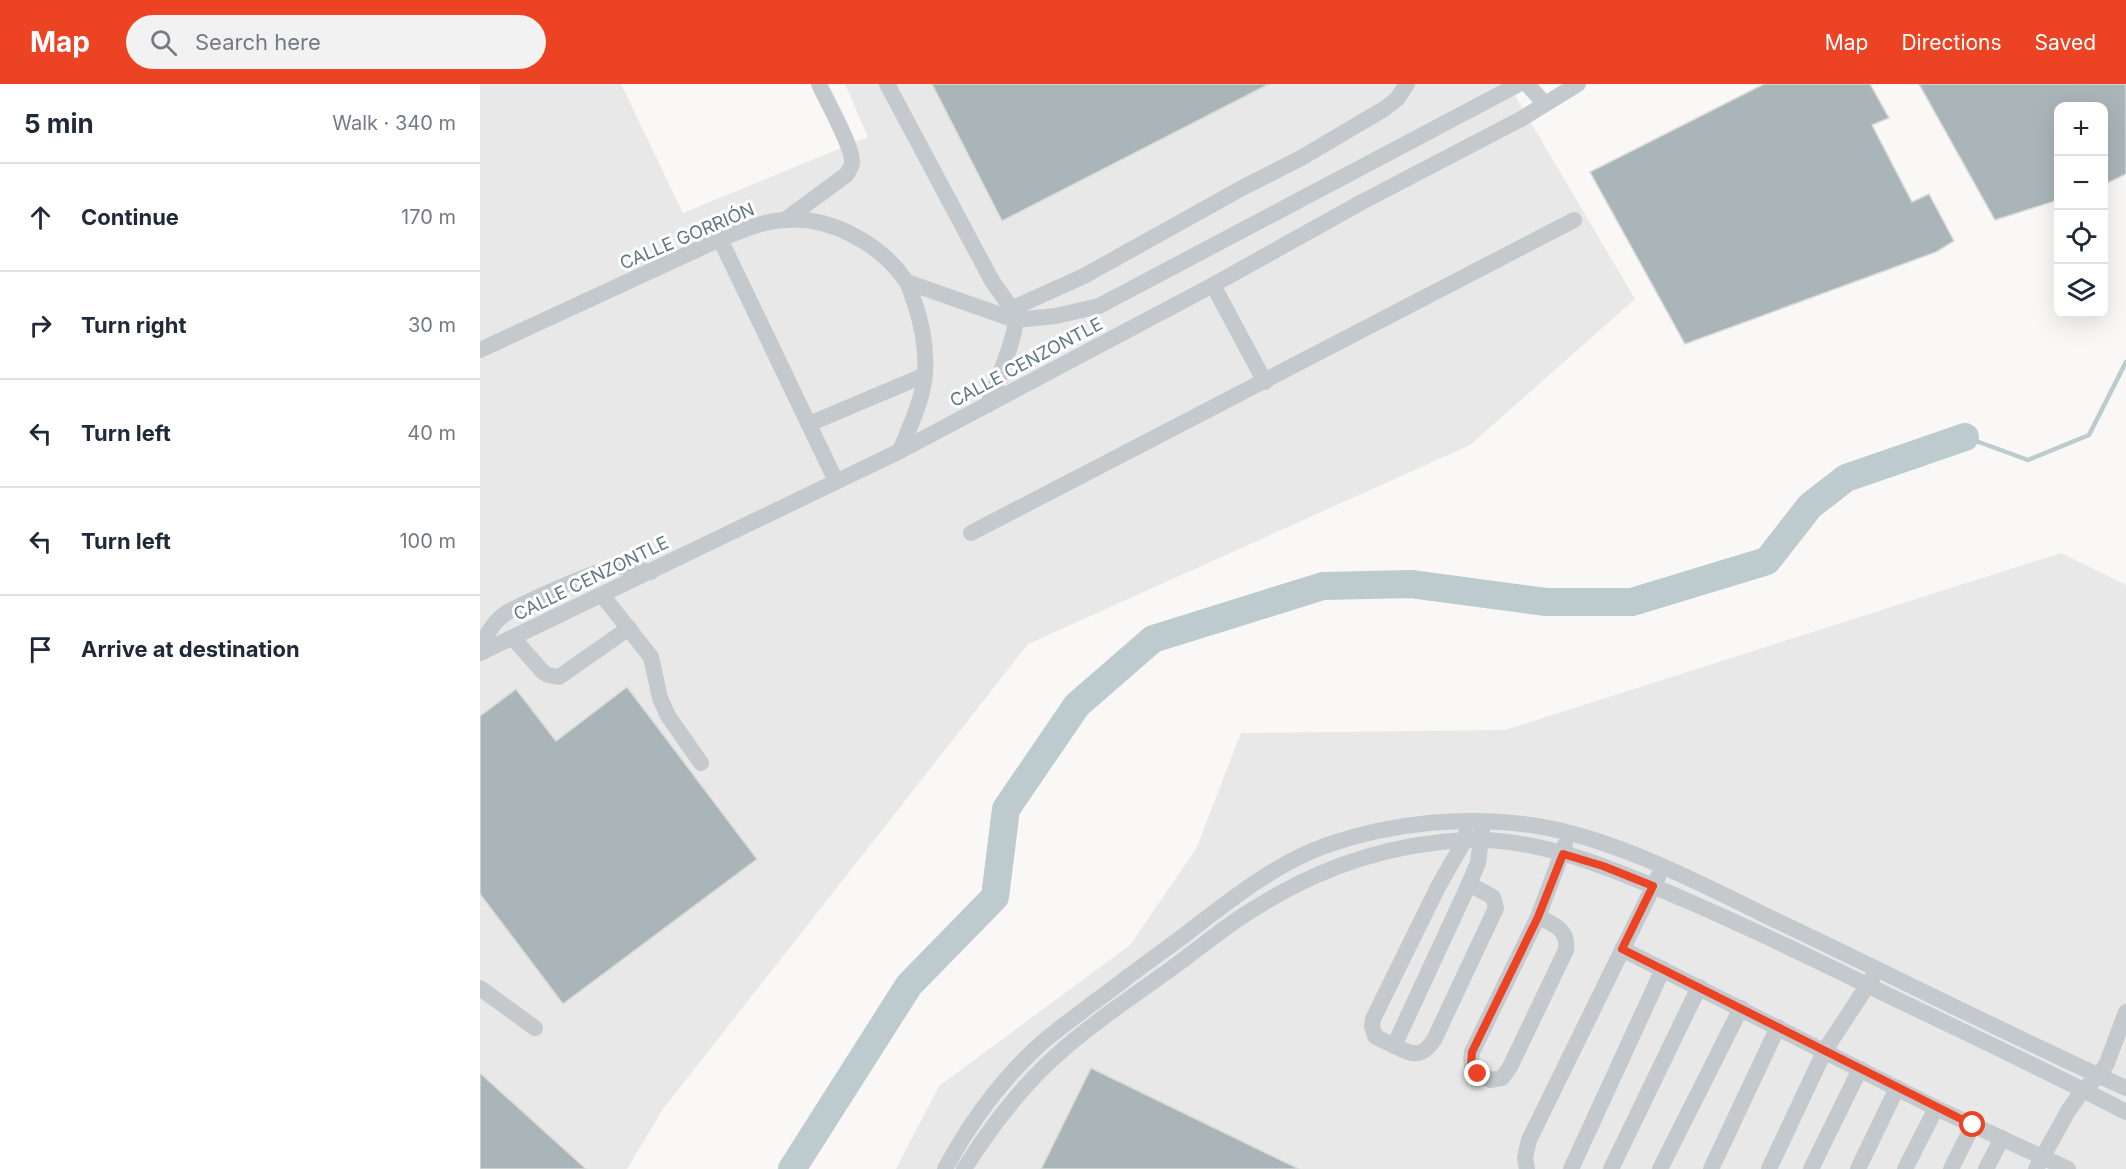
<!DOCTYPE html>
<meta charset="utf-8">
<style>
body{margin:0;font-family:Inter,sans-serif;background:#f2f2f3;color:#1f2937}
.controls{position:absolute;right:18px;top:18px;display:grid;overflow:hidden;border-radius:12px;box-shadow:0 6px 24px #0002}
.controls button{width:54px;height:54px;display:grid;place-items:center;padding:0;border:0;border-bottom:2px solid #e0e1e3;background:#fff;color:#1f2937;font:30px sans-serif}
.stop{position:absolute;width:18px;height:18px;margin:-14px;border:4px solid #eb4323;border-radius:50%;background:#fff}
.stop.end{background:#eb4323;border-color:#fff;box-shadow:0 2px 6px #0008}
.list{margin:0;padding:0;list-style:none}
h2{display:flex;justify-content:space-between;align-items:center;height:78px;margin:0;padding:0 24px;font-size:26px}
h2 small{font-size:20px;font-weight:400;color:#747a83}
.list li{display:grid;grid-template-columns:39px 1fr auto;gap:18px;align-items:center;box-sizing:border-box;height:108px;padding:0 24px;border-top:2px solid #e0e1e3}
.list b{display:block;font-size:22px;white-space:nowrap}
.list em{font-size:20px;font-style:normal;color:#747a83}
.icon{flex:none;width:33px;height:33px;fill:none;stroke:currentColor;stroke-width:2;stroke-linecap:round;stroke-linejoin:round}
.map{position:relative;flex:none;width:1646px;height:1085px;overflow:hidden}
header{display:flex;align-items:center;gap:36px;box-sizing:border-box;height:84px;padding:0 30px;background:#eb4323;color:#fff}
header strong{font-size:28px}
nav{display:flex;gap:33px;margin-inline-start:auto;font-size:21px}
.search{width:420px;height:54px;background:#f2f2f3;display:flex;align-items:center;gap:15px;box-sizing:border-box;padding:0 21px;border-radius:33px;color:#747a83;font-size:22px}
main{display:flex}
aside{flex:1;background:#fff}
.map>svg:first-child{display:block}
.built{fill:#e7e8e7}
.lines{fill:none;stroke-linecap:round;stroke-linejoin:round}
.stream{stroke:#bdcace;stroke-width:4.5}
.river{stroke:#bdcace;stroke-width:28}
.building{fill:#aab5b9;stroke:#dadad8;stroke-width:1.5}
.minor{stroke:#c3c9cc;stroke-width:16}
.route{stroke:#eb4323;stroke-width:8}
.labels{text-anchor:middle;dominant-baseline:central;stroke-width:6;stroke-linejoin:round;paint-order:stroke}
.street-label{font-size:18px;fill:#627782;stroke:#fff}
</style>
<header>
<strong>Map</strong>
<div class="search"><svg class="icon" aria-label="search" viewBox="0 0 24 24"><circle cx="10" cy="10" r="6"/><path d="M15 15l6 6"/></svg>Search here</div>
<nav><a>Map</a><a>Directions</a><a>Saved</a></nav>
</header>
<main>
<aside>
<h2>5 min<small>Walk · 340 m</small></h2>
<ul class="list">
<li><svg class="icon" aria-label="ahead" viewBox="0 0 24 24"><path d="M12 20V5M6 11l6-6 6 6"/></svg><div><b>Continue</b></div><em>170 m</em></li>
<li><svg class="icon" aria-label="right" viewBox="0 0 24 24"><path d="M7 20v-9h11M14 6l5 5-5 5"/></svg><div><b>Turn right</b></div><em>30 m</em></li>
<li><svg class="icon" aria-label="left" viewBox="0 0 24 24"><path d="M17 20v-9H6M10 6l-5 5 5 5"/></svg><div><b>Turn left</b></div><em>40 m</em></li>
<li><svg class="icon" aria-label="left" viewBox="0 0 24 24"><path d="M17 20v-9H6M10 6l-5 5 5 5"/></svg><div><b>Turn left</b></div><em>100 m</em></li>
<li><svg class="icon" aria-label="arrive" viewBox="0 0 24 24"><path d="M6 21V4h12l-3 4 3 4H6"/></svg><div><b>Arrive at destination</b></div></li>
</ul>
</aside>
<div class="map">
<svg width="1646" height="1085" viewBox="0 0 1646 1085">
<rect width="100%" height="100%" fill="#f9f8f6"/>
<g class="built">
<polygon points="0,0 141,0 203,129 388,53 365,0 1028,0 1155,215 990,361 548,560 183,1025 147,1085 0,1085"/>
<polygon points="1581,469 1646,501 1646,1085 416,1085 459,1002 650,861 716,765 761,649 1025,646"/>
</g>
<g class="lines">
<polyline class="stream" points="1485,353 1548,376 1609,351 1646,278"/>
<polyline class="river" points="312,1085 429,901 515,813 526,725 597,621 673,555 843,502 931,500 1066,518 1152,518 1287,477 1330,422 1366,394 1485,353"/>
</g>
<g class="building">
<polygon points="452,0 789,0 522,137"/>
<polygon points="1284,0 1390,0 1409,34 1392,41 1432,118 1449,110 1474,157 1456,168 1205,260 1110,88"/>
<polygon points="1439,0 1646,0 1646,90 1623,101 1623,22 1578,22 1578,116 1515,136"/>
<polygon points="147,603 277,775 83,920 0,810 0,632 36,605 76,657"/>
<polygon points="611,984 819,1085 561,1085"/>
<polygon points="0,989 106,1085 0,1085"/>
</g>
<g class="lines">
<g class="minor">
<path d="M407 0 511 195C518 207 532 221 535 235 538 249 514 305 508 321"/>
<polyline points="1047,0 1065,20"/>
<path d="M305 136 366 91C369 87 372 83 372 78 373 63 346 16 339 0"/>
<polyline points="240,155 356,397"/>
<polyline points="427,198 535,236 576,232 619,222 1039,0"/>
<polyline points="733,201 785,298"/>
<polyline points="531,225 604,192 762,104 821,74 904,25 917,15 927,0"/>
<path d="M0 266 240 155C261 147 282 137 305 136 350 132 401 160 426 197 429 201 431 208 433 214 442 239 447 262 445 289 443 316 430 342 420 367"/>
<polyline points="329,340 445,291"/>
<polyline points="491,449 1094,136"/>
<polyline points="122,511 171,573 180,614 188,632 221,679"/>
<polyline points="33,554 63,588 68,591 79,593 149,544"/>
<path d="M0 562C6 552 12 540 22 532 35 522 123 483 138 483 149 482 160 486 171 488"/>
<polyline points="0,569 420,367 733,201 882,118 1041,35 1098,0"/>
<path d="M986 749 985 756 959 801 893 935 892 942 895 952C901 956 907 958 913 961 931 970 940 976 954 956L1016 824 1013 813 989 800"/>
<path d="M1058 833C1074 840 1089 846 1086 866L1030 983 1022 994 1011 996 993 987 991 976 992 968 1058 833 1085 761"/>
<polyline points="1142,865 1456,1024 1588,1085"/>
<polyline points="0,904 55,944"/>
<polyline points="914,962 989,800 998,779 1002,747"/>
<path d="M465 1085C489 1040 518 1000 555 965 572 949 591 936 609 922 635 903 660 883 686 865 736 828 788 782 847 761 914 738 988 731 1057 742 1137 755 1221 800 1293 835 1411 891 1527 950 1646 1004"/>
<path d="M484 1085C508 1047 535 1011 567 980 606 943 652 913 695 882 722 862 748 840 777 823 840 783 910 760 985 756 1062 753 1141 788 1210 818 1270 844 1328 872 1387 901 1473 943 1560 983 1646 1028"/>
<polyline points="1047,1085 1045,1074 1049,1056 1178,793"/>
<polyline points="1091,1085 1183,885"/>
<polyline points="1131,1085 1219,903"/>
<polyline points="1180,1085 1261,924"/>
<polyline points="1231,1085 1298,943"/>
<polyline points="1289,1085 1345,966 1393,893"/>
<polyline points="1331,1085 1380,985"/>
<polyline points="1378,1085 1417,1004"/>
<polyline points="1425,1085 1456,1024"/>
<polyline points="1471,1085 1493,1041"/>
<polyline points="1506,1085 1522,1054"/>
<polyline points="1556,1085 1588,1027 1603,1006 1619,992 1627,979 1646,928"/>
</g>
</g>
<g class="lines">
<polyline class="route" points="998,990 991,982 992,968 1058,833 1083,770 1123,782 1173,802 1142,865 1493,1041"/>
</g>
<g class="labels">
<g class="street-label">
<text transform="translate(207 152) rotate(-23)">CALLE GORRIÓN</text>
<text transform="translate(546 278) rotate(-28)">CALLE CENZONTLE</text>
<text transform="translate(111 494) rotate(-26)">CALLE CENZONTLE</text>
</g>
</g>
</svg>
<div class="controls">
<button>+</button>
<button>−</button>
<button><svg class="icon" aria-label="locate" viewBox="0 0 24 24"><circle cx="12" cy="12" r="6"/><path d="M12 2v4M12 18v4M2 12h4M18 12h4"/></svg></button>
<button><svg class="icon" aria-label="layers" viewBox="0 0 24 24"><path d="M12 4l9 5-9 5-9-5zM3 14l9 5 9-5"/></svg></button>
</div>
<div class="stop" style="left:1493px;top:1041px"></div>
<div class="stop end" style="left:998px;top:990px"></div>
</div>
</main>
